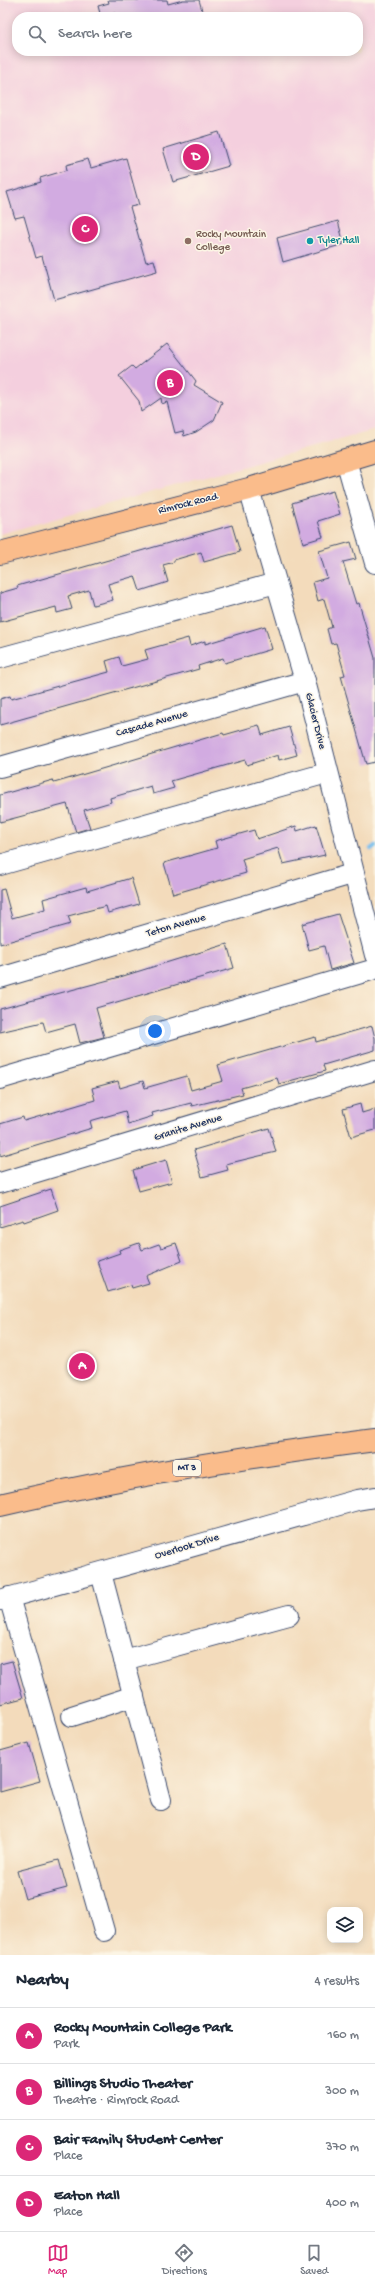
<!DOCTYPE html>
<meta charset="utf-8">
<style>
body{margin:0;font-family:"Gochi Hand",sans-serif;background:#f2f2f3;color:#1f2937}
.controls{position:absolute;right:12px;bottom:12px;display:grid;overflow:hidden;border-radius:8px;box-shadow:0 2px 10px #0003}
.controls button{width:36px;height:36px;display:grid;place-items:center;padding:0;border:0;border-bottom:1px solid #e0e1e3;background:#fff;color:#1f2937;font:20px sans-serif}
.you{position:absolute;left:155px;top:1031px;width:14px;height:14px;margin:-10px;border:3px solid #fff;border-radius:50%;background:#1a73e8;box-shadow:0 0 0 6px #1a73e833}
.badge{display:grid;place-items:center;width:26px;height:26px;border-radius:50%;background:#db2777;color:#fff;font-size:13px;font-weight:700}
.pin{position:absolute;translate:-50% -50%;border:2px solid #fff;box-shadow:0 1px 4px #0006}
.list{margin:0;padding:0;list-style:none}
h2{display:flex;justify-content:space-between;align-items:center;height:52px;margin:0;padding:0 16px;font-size:17px}
h2 small{font-size:13px;font-weight:400;color:#747a83}
.list li{display:grid;grid-template-columns:26px 1fr auto;gap:12px;align-items:center;box-sizing:border-box;height:56px;padding:0 16px;border-top:1px solid #e0e1e3}
.list b{display:block;font-size:15px;white-space:nowrap}
.list p{margin:0;font-size:13px;white-space:nowrap;color:#747a83}
.list em{font-size:13px;font-style:normal;color:#747a83}
.icon{flex:none;width:22px;height:22px;fill:none;stroke:currentColor;stroke-width:2;stroke-linecap:round;stroke-linejoin:round}
.map{position:relative;flex:none;width:375px;height:1955px;overflow:hidden}
.search{position:absolute;background:#fff;box-shadow:0 2px 10px #0003;left:12px;right:12px;top:12px;height:44px;display:flex;align-items:center;gap:10px;box-sizing:border-box;padding:0 14px;border-radius:16px;color:#747a83;font-size:15px}
.sheet{height:276px;background:#fff}
nav{display:flex;justify-content:space-around;align-items:center;box-sizing:border-box;height:56px;border-top:1px solid #e0e1e3;background:#fff;font-size:11px;color:#747a83}
nav a{display:grid;justify-items:center;gap:2px}
nav .on{color:#db2777}
.map>svg:first-child{display:block}
.built{fill:#f4cfde;fill-rule:evenodd}
.lines{fill:none;stroke-linecap:round;stroke-linejoin:round}
.stream{stroke:#74bded;stroke-width:4.5}
.building{fill:#d2abe1}
.minor-casing{stroke:#3b496c;stroke-width:22}
.major-casing{stroke:#3b496c;stroke-width:24}
.highway-casing{stroke:#3b496c;stroke-width:24}
.minor{stroke:#fff;stroke-width:20}
.major{stroke:#fabc8b;stroke-width:22}
.highway{stroke:#fabc8b;stroke-width:22}
.education-dot{fill:#8d6e63;stroke:#fcf5e5;stroke-width:1.5}
.culture-dot{fill:#0f9aa8;stroke:#fcf5e5;stroke-width:1.5}
.labels{text-anchor:middle;dominant-baseline:central;stroke-width:3;stroke-linejoin:round;paint-order:stroke}
.shield{fill:#fcf5e5;stroke:#5e6a86;stroke-width:1}
.shield-label{font-size:10px;font-weight:bold;fill:#1b2f5e}
.education-label{font-size:11px;fill:#785e54;stroke:#fcf5e5;text-anchor:start}
.culture-label{font-size:11px;fill:#0d838f;stroke:#fcf5e5;text-anchor:start}
.street-label{font-size:11px;fill:#1b2f5e;stroke:#fcf5e5}
</style>
<div class="map">
<svg width="375" height="1955" viewBox="0 0 375 1955">
<rect width="100%" height="100%" fill="#fcf5e5"/>
<filter id="ink" filterUnits="userSpaceOnUse"><feTurbulence type="fractalNoise" baseFrequency=".025" numOctaves="2"/><feDisplacementMap in="SourceGraphic" scale="8" xChannelSelector="R" yChannelSelector="G"/><feConvolveMatrix kernelMatrix="1 2 1 2 8 2 1 2 1" color-interpolation-filters="sRGB"/></filter>
<filter id="wash" filterUnits="userSpaceOnUse"><feTurbulence type="fractalNoise" baseFrequency=".012" numOctaves="4" result="noise"/><feDisplacementMap in="SourceGraphic" scale="16" xChannelSelector="R" yChannelSelector="G"/><feGaussianBlur stdDeviation="0.9" result="paint"/><feColorMatrix in="noise" values="0 0 0 0 0 0 0 0 0 0 0 0 0 0 0 0 0 1.4 0 .05"/><feComposite in="paint" operator="in"/></filter>
<g filter="url(#wash)">
<rect width="100%" height="100%" fill="#f3dbbb"/>
<path class="built" d="M0 0H375V430L0 534ZM17 17H358V51H17Z"/>
<g class="lines">
<polyline class="stream" points="371,849 375,846"/>
</g>
<g id="blocks">
<g class="building">
<polygon points="108,0 167,0 168,4 183,0 199,0 204,17 116,17 115,13 101,17 98,6 109,3"/>
<polygon points="219,132 229,166 173,182 163,149"/>
<polygon points="126,158 139,205 130,207 146,262 154,260 157,271 54,300 42,256 36,258 24,216 15,218 7,192 41,182 40,178 67,170 66,165 88,159 91,168"/>
<polygon points="338,221 344,244 283,262 277,238"/>
<polygon points="167,344 196,381 194,385 222,402 214,420 196,432 184,436 183,431 175,433 167,402 162,404 161,398 141,412 139,401 119,376 132,366 135,369"/>
<polygon points="333,491 340,514 318,521 323,537 303,543 292,503"/>
<polygon points="232,525 240,552 204,562 201,552 174,560 174,562 163,565 168,582 140,591 135,576 108,584 113,600 93,605 89,590 68,596 72,609 57,613 56,607 0,622 0,593 18,588 17,586"/>
<polygon points="351,542 356,559 343,562 356,604 359,603 375,658 375,762 366,764 341,676 345,675 336,643 331,644 327,629 332,627 324,599 318,601 313,582 327,578 319,551"/>
<polygon points="265,626 272,649 225,663 223,658 198,666 199,669 0,725 0,699 10,696 11,699 109,672 106,661 119,657 122,666 148,659 145,650 188,638 190,646 205,641 205,644"/>
<polygon points="259,725 262,735 289,727 297,755 279,760 278,755 247,765 245,760 171,781 174,788 153,794 151,786 110,798 111,802 84,810 90,828 76,832 67,804 0,822 0,795 53,780 54,783 223,733 224,735"/>
<polygon points="316,825 325,855 283,864 278,848 242,859 246,873 173,894 164,863 217,848 215,841 254,830 257,839 296,826 297,831"/>
<polygon points="131,878 139,904 108,913 106,906 68,916 71,924 0,944 0,890 4,889 12,918 45,909 43,899 86,887 87,891"/>
<polygon points="338,914 354,963 330,970 324,946 309,950 302,924"/>
<polygon points="227,944 234,968 96,1008 104,1037 80,1043 75,1024 46,1032 43,1022 0,1032 0,1009 120,977"/>
<polygon points="372,1026 375,1038 375,1050 323,1065 325,1071 279,1084 277,1078 241,1088 243,1094 192,1106 191,1103 152,1113 153,1116 128,1124 125,1111 90,1121 92,1128 0,1156 0,1124 23,1117 24,1121 95,1100 92,1088 118,1081 120,1088 143,1081 145,1088 187,1076 191,1090 223,1081 218,1065 315,1037 316,1042"/>
<polygon points="360,1104 362,1113 375,1109 375,1130 351,1137 343,1109"/>
<polygon points="269,1128 276,1152 226,1164 228,1170 202,1177 194,1150"/>
<polygon points="166,1160 172,1182 139,1191 133,1170"/>
<polygon points="51,1189 58,1210 24,1222 23,1220 0,1227 0,1206"/>
<polygon points="139,1243 142,1250 159,1244 161,1248 176,1243 182,1261 146,1276 149,1283 132,1288 131,1285 108,1292 97,1261 120,1253 119,1250"/>
<polygon points="12,1661 23,1698 0,1704 0,1664"/>
<polygon points="29,1743 40,1781 0,1792 0,1751"/>
<polygon points="59,1860 67,1888 25,1899 17,1871"/>
</g>
</g>
</g>
<g filter="url(#ink)">
<use href="#blocks" fill-opacity="0" stroke="#3b496c" stroke-width="1"/>
<g class="lines">
<g class="minor-casing">
<g id="minor">
<polyline points="346,460 375,563"/>
<polyline points="249,489 305,681 375,955"/>
<polyline points="0,658 276,583"/>
<polyline points="0,767 305,681"/>
<polyline points="0,865 327,773"/>
<polyline points="0,978 352,874"/>
<polyline points="0,1079 375,969"/>
<polyline points="0,1183 375,1070"/>
<polyline points="101,1573 161,1800"/>
<polyline points="9,1597 104,1931"/>
<path d="M0 1600C119 1568 238 1533 357 1500L375 1497"/>
<polyline points="124,1660 289,1615"/>
<polyline points="72,1716 134,1696"/>
</g>
</g>
<g class="major-casing">
<polyline id="major" points="0,553 249,489 375,451"/>
</g>
<g class="highway-casing">
<path id="highway" d="M0 1505C124 1476 249 1456 375 1440"/>
</g>
<use href="#minor" class="minor"/>
<use href="#major" class="major"/>
<use href="#highway" class="highway"/>
</g>
</g>
<circle class="education-dot" cx="188" cy="241" r="4"/>
<circle class="culture-dot" cx="310" cy="241" r="4"/>
<g class="labels">
<rect class="shield" x="173" y="1460" width="28" height="16" rx="3"/>
<g class="shield-label">
<text x="187" y="1468">MT 3</text>
</g>
<g class="education-label">
<text x="196" y="235">Rocky Mountain<tspan x="196" dy="13">College</tspan></text>
</g>
<g class="culture-label">
<text x="318" y="241">Tyler Hall</text>
</g>
<g class="street-label">
<text transform="translate(188 504) rotate(-14)">Rimrock Road</text>
<text transform="translate(315 721) rotate(76)">Glacier Drive</text>
<text transform="translate(152 724) rotate(-16)">Cascade Avenue</text>
<text transform="translate(176 926) rotate(-16)">Teton Avenue</text>
<text transform="translate(188 1128) rotate(-17)">Granite Avenue</text>
<text transform="translate(187 1547) rotate(-17)">Overlook Drive</text>
</g>
</g>
</svg>
<div class="controls">
<button><svg class="icon" aria-label="layers" viewBox="0 0 24 24"><path d="M12 4l9 5-9 5-9-5zM3 14l9 5 9-5"/></svg></button>
</div>
<div class="you"></div>
<div class="pin badge" style="left:82px;top:1366px">A</div>
<div class="pin badge" style="left:170px;top:383px">B</div>
<div class="pin badge" style="left:85px;top:229px">C</div>
<div class="pin badge" style="left:196px;top:157px">D</div>
<div class="search"><svg class="icon" aria-label="search" viewBox="0 0 24 24"><circle cx="10" cy="10" r="6"/><path d="M15 15l6 6"/></svg>Search here</div>
</div>
<section class="sheet">
<h2>Nearby<small>4 results</small></h2>
<ul class="list">
<li><span class="badge">A</span><div><b>Rocky Mountain College Park</b><p>Park</p></div><em>160 m</em></li>
<li><span class="badge">B</span><div><b>Billings Studio Theater</b><p>Theatre · Rimrock Road</p></div><em>300 m</em></li>
<li><span class="badge">C</span><div><b>Bair Family Student Center</b><p>Place</p></div><em>370 m</em></li>
<li><span class="badge">D</span><div><b>Eaton Hall</b><p>Place</p></div><em>400 m</em></li>
</ul>
</section>
<nav>
<a class="on"><svg class="icon" aria-label="map" viewBox="0 0 24 24"><path d="M3 6l6-2 6 2 6-2v14l-6 2-6-2-6 2zM9 4v14M15 6v14"/></svg>Map</a>
<a><svg class="icon" aria-label="directions" viewBox="0 0 24 24"><path d="M12 3l9 9-9 9-9-9zM9 14v-3h6M13 9l2 2-2 2"/></svg>Directions</a>
<a><svg class="icon" aria-label="saved" viewBox="0 0 24 24"><path d="M7 4h10v16l-5-4-5 4z"/></svg>Saved</a>
</nav>
